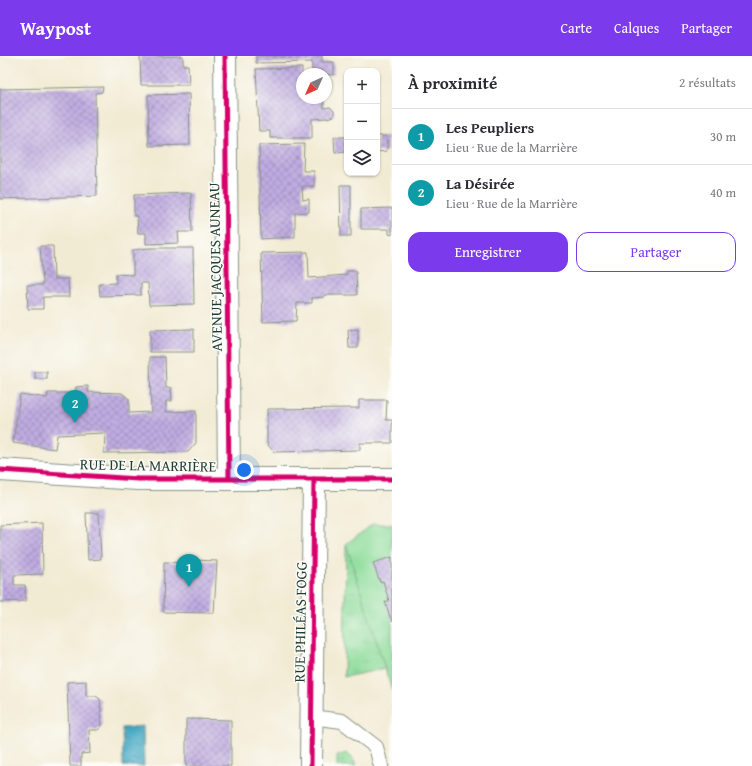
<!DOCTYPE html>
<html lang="fr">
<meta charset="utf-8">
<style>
body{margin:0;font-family:"Gentium Book Plus",serif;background:#f7f7f7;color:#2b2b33}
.controls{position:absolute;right:12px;top:12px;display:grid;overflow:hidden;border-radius:8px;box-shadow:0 1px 3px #0004}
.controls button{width:36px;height:36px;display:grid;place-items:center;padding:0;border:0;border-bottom:1px solid #e1e1e2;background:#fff;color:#2b2b33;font:20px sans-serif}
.compass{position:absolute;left:296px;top:12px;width:36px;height:36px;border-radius:50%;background:#fff;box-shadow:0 1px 3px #0004;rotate:225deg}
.you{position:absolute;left:244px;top:414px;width:14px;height:14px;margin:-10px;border:3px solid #fff;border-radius:50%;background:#1a73e8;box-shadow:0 0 0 6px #1a73e833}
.badge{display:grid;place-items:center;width:26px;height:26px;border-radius:50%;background:#7c3aed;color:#fff;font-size:13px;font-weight:700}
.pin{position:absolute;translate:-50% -33px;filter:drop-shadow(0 1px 2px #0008)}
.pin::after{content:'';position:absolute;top:21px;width:14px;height:12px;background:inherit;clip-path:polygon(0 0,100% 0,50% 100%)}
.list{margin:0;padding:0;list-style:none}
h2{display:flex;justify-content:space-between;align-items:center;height:52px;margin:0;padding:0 16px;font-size:17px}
h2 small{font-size:13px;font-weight:400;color:#7c7c81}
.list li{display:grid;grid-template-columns:26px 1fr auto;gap:12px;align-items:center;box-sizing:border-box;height:56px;padding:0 16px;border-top:1px solid #e1e1e2}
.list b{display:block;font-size:15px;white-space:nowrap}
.list p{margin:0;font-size:13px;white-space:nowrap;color:#7c7c81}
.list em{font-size:13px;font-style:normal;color:#7c7c81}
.actions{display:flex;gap:8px;padding:12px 16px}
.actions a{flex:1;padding:9px 0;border:1px solid #7c3aed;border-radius:12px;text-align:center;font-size:14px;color:#7c3aed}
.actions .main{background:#7c3aed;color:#fff}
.icon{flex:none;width:22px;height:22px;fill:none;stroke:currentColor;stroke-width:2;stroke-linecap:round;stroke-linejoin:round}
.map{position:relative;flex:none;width:392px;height:710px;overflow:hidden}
header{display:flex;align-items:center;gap:24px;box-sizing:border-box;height:56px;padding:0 20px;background:#7c3aed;color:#fff}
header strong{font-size:19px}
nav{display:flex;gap:22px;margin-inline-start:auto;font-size:14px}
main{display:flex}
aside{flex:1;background:#fff}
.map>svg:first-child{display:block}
.grass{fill:url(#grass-tufts);stroke:#568c67}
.green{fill:#8cdb9a;stroke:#568c67}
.water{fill:url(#water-ripples);stroke:#31727c}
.building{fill:url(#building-cross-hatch)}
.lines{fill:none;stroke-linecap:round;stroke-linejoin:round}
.lane-casing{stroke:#889484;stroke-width:16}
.street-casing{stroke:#889484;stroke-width:24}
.secondary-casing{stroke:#889484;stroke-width:24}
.lane{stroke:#fff;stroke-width:14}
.street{stroke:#fff;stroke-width:22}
.secondary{stroke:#fff;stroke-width:22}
.cycleway-casing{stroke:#fdfcf7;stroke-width:8}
.cycleway{stroke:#d6006c;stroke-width:5}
.labels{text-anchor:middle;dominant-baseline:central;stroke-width:3;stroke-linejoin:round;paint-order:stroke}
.street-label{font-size:15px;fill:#1f3d34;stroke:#fdfcf7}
</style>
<header>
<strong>Waypost</strong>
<nav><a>Carte</a><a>Calques</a><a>Partager</a></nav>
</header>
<main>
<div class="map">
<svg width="392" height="710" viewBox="0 0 392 710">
<defs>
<pattern id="grass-tufts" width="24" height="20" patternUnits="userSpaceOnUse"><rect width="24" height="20" fill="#8cdb9a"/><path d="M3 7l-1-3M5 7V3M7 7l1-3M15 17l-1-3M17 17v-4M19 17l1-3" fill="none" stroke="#78bd85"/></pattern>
<pattern id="water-ripples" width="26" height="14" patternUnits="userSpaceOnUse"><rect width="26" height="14" fill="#43a7c3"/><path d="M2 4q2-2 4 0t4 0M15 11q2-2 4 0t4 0" fill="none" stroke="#37899f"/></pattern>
<pattern id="building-cross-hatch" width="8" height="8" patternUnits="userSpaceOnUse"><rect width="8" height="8" fill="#bface1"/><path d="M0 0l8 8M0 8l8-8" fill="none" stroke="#9b8db7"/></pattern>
</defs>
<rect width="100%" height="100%" fill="#fdfcf7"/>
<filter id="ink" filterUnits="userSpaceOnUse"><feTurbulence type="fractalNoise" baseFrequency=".025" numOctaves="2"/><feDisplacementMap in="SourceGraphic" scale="8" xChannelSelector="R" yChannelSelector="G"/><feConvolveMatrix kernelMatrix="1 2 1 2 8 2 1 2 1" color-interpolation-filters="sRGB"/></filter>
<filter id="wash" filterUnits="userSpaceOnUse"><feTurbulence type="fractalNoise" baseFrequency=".012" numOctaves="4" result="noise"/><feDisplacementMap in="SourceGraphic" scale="16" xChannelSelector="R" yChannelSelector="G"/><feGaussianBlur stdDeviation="0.9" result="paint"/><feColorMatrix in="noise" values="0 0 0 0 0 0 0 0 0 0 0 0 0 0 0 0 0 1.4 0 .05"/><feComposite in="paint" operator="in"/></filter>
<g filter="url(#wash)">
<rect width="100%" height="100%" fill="#f2ebd4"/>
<g class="grass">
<polygon points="346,488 388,612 344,621"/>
<polygon points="347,697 353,703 356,710 337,710 337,700"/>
</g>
<polygon class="green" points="373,468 392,468 392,635 346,488"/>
<polygon class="water" points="143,670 144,710 123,710 122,672"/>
<g id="blocks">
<g class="building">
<polygon points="140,0 183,0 183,9 188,9 189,29 141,29"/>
<polygon points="256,0 322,0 322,6 334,6 334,19 312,18 312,6 256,7"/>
<polygon points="302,12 302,42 323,42 324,52 330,51 334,55 334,60 327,62 312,63 312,82 270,82 270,75 259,75 256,13"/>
<polygon points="103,31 102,36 95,37 97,140 0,143 0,33"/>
<polygon points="189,38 190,89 149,90 148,39"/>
<polygon points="377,80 387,80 387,95 377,96"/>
<polygon points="334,81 347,81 347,96 335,97"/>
<polygon points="304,88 303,115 314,115 314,130 302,130 303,144 309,143 309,156 295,157 295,181 261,183 259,89"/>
<polygon points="340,129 351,129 351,180 341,180"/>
<polygon points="191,137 192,176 178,176 179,187 146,188 146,177 138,177 137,160 134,160 134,139"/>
<polygon points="392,152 392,179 389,178 389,173 361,173 361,153"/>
<polygon points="40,190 53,190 54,223 68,223 69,241 43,241 43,253 28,253 27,229 43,229"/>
<polygon points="149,192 193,192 194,248 149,249 148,227 141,227 141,239 100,240 99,228 116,227 116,218 133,219 133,194"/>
<polygon points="308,196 309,222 346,219 347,215 356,215 357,239 324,239 324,241 312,242 312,247 297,247 296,265 263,266 261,197"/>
<polygon points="194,273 194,296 150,296 150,274"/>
<polygon points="358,273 358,292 349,292 348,274"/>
<polygon points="150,301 165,301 166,332 171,332 172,345 166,345 166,356 196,355 196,387 188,396 104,397 105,377 57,379 55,393 13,387 20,338 47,342 48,337 75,337 76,331 88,330 88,336 122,337 129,343 129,357 151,356"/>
<rect x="35" y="316" width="12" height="7"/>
<polygon points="359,344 387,344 386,364 392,364 392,387 360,387 360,394 274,396 267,388 267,353 359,352"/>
<polygon points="86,457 99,457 101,503 88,504"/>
<polygon points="42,467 43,518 14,519 14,529 25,529 26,545 0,546 0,469"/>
<polygon points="392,501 392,566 385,546 389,545 383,525 380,526 373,507"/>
<polygon points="193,504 217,505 214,557 163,556 164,506 192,507"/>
<polygon points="86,625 86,640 96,640 100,643 102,670 98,674 89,674 90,697 81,698 81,710 70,710 67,626"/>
<polygon points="186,663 231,664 231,710 186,710"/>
</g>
</g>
</g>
<g filter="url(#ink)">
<use href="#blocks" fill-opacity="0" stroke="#889484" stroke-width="1"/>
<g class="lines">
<g class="lane-casing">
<polyline id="lane" points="311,661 342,665 376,691 381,710"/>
</g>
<g class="street-casing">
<g id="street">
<polyline points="225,0 229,422"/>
<polyline points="311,710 314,423"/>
</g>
</g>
<g class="secondary-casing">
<polyline id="secondary" points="0,414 138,423 392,423"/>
</g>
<use href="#lane" class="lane"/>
<use href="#street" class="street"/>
<use href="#secondary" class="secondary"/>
<g class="cycleway-casing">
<g id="cycleway">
<polyline points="225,0 229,422"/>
<polyline points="0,414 138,423 392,423"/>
<polyline points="311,710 314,423"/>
</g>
</g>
<use href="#cycleway" class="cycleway"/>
</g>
</g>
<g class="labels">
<g class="street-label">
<text transform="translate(215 211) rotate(-91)">AVENUE JACQUES AUNEAU</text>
<text transform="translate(148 409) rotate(1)">RUE DE LA MARRIÈRE</text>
<text transform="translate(300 566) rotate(-89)">RUE PHILÉAS FOGG</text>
</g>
</g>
</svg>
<div class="controls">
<button>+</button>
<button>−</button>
<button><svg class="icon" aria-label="layers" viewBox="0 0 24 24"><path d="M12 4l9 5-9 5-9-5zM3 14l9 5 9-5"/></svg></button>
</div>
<svg class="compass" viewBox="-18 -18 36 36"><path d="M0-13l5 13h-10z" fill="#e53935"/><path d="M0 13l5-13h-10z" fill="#7c7c81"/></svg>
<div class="you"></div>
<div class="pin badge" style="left:189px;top:531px;background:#0f9aa8">1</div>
<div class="pin badge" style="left:75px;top:367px;background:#0f9aa8">2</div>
</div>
<aside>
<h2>À proximité<small>2 résultats</small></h2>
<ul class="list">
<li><span class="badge" style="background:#0f9aa8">1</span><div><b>Les Peupliers</b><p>Lieu · Rue de la Marrière</p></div><em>30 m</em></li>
<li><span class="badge" style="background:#0f9aa8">2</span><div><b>La Désirée</b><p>Lieu · Rue de la Marrière</p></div><em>40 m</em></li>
</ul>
<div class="actions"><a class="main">Enregistrer</a><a>Partager</a></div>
</aside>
</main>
